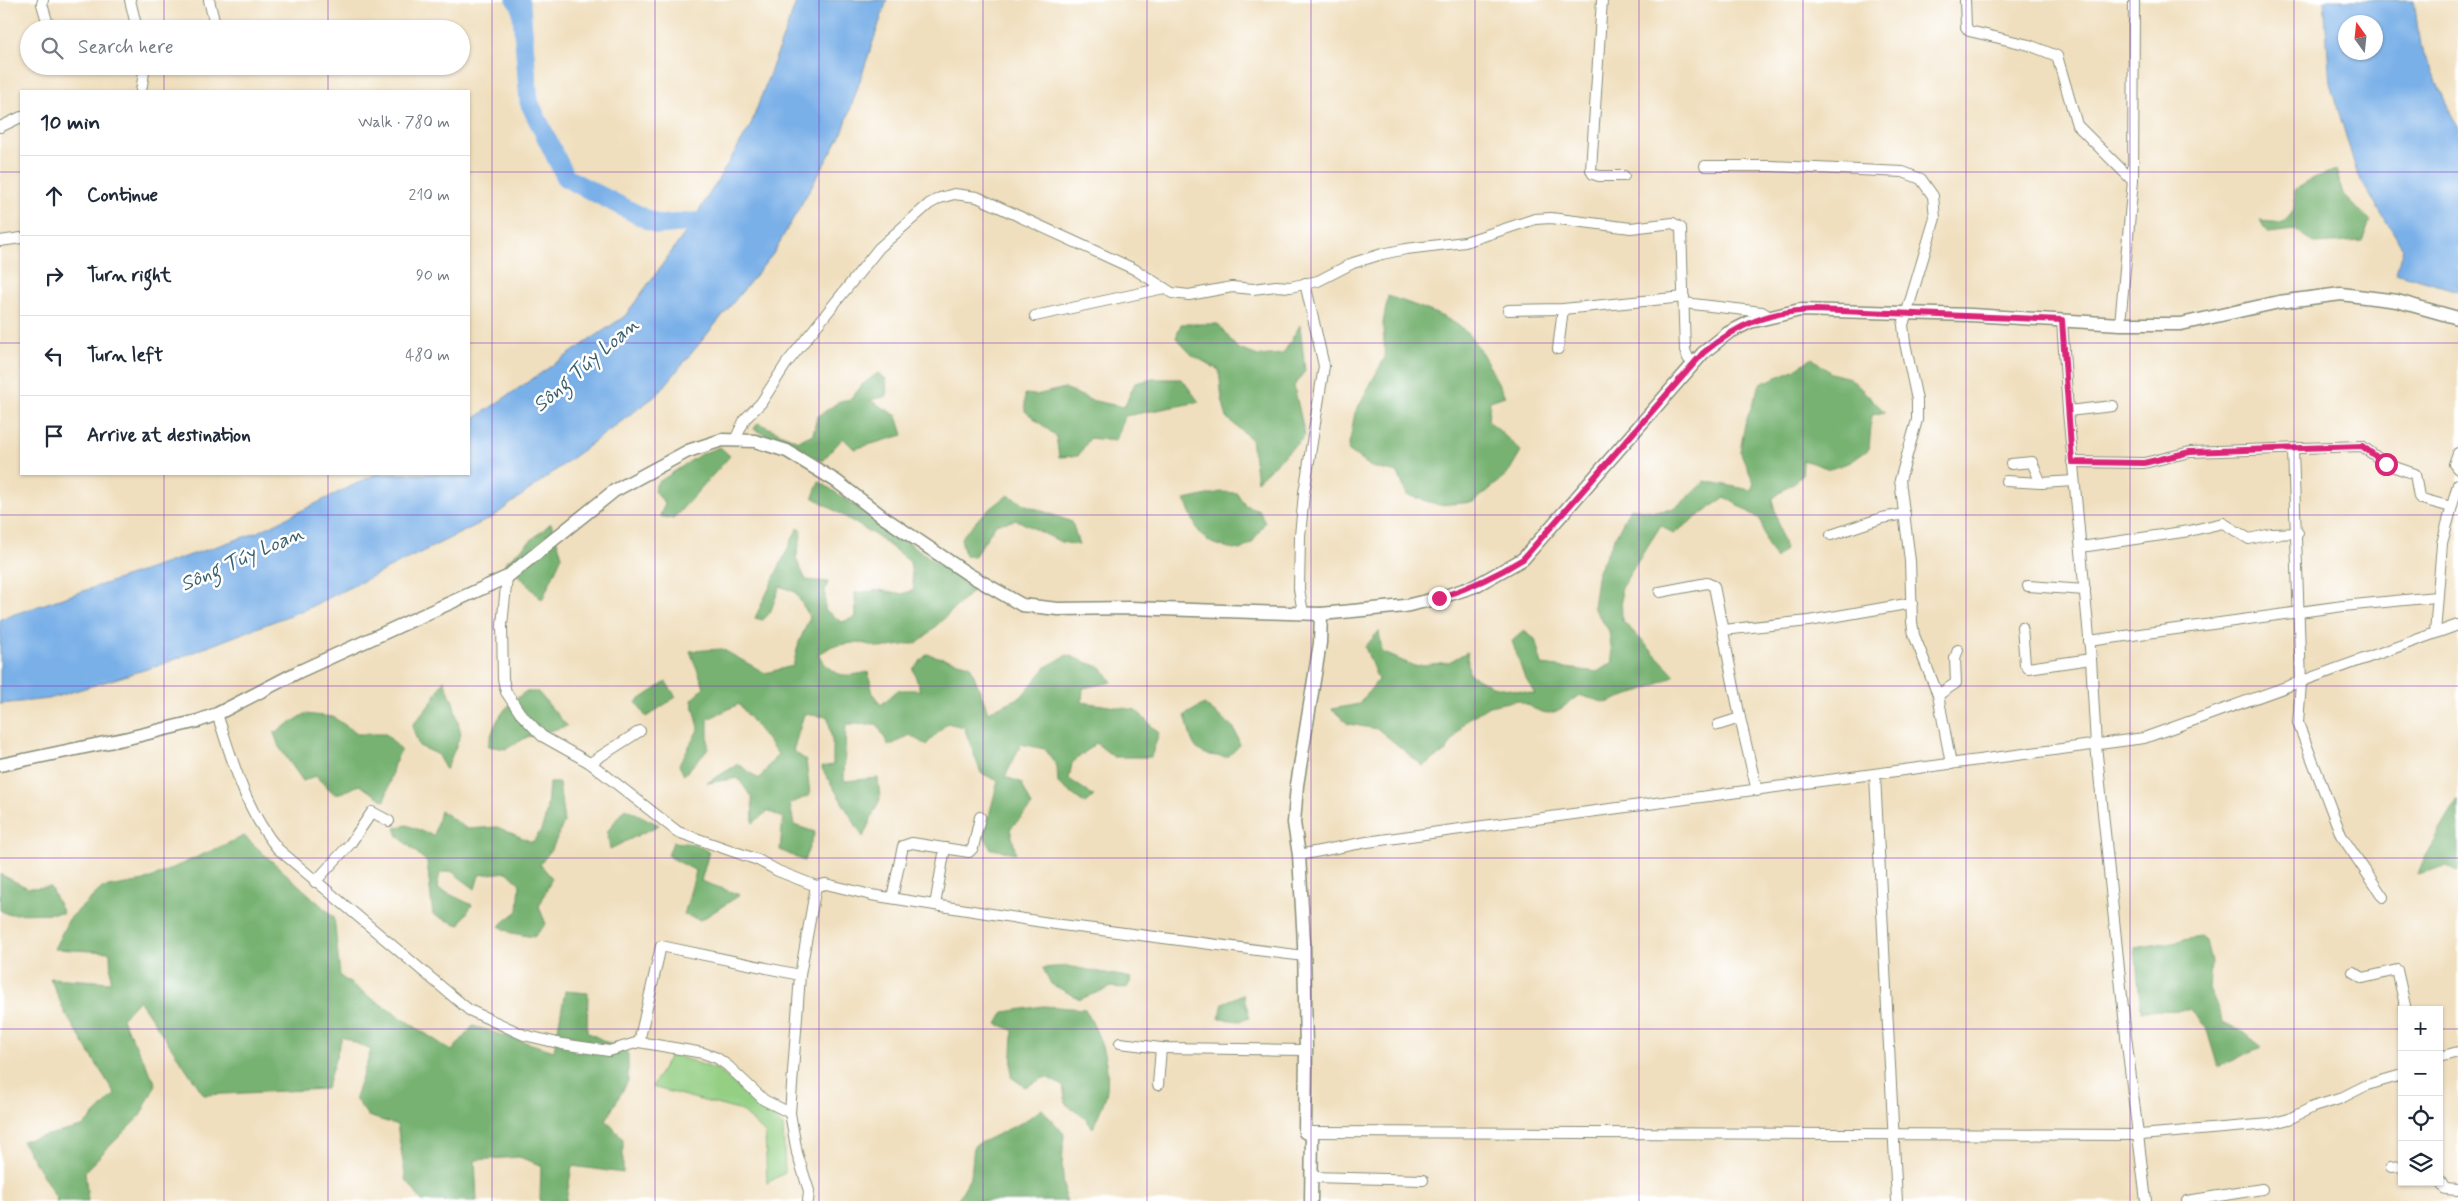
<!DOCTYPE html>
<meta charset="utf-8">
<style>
body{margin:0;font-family:Mynerve,sans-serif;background:#f2f2f3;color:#1f2937}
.controls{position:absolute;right:15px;bottom:15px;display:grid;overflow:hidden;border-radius:0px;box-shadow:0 1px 4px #0004}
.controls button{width:45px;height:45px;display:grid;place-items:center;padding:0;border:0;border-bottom:1px solid #e0e1e3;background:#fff;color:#1f2937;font:25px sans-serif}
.compass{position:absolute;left:2338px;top:15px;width:45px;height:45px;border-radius:50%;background:#fff;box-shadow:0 1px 4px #0004;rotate:345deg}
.stop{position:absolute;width:15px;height:15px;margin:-11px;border:4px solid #db2777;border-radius:50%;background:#fff}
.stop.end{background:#db2777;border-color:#fff;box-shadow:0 1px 5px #0008}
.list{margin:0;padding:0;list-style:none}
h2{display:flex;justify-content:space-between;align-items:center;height:65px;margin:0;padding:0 20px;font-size:21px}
h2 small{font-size:16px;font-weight:400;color:#747a83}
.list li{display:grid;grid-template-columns:32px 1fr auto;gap:15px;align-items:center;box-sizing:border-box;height:80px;padding:0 20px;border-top:1px solid #e0e1e3}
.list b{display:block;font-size:19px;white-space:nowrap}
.list em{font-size:16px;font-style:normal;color:#747a83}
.icon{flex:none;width:28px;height:28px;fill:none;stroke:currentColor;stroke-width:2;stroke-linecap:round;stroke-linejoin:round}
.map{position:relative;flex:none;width:2458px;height:1201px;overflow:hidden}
.search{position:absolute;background:#fff;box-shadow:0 1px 4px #0004;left:20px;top:20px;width:450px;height:55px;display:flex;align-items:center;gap:12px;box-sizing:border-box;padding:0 18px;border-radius:28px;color:#747a83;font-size:19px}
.panel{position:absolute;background:#fff;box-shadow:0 1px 4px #0004;left:20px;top:90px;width:450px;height:385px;border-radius:0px}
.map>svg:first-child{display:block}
.green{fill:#94cf84;stroke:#5a865c}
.forest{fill:#77b272;stroke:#4b7853}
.water{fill:#7ab0e8;stroke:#4c768e;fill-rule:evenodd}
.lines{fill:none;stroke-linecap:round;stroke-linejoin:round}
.river{stroke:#7ab0e8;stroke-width:19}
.minor-casing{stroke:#888e79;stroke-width:12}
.tertiary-casing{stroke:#888e79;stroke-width:15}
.minor{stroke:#fff;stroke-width:10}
.tertiary{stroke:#fff;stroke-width:12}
.route{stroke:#db2777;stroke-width:6}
.grid{fill:none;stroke:#7b2cbf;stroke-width:1;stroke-opacity:0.55}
.labels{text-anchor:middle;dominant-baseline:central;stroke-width:5;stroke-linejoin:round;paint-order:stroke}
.water-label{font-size:21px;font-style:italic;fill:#3a606a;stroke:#fff}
</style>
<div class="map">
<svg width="2458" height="1201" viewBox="0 0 2458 1201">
<rect width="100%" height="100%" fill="#fff"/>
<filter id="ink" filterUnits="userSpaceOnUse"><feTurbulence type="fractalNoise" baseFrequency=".02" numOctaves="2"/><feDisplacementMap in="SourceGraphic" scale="10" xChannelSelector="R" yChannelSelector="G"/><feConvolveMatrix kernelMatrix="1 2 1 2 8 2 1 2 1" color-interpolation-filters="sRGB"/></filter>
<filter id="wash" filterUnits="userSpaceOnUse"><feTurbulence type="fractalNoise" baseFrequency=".0096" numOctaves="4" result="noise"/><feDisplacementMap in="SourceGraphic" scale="20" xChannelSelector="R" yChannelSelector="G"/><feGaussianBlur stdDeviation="1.12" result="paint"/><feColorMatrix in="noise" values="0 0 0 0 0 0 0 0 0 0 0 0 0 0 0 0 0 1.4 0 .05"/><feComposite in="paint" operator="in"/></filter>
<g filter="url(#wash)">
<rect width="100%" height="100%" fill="#f0dfbe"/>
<polygon class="green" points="671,1054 718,1070 783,1126 785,1173 767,1183 765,1133 742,1111 652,1087"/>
<g class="forest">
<polygon points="2336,170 2343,194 2370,221 2362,241 2316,244 2295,230 2268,233 2260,221 2284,223 2294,210 2295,190 2314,178"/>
<path d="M1388 296C1408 303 1450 316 1465 331 1482 348 1493 374 1505 396L1490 401 1488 420 1521 451 1507 475 1474 502 1439 505 1407 495 1398 473 1371 467 1348 450 1355 413 1385 357 1383 323Z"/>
<polygon points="1181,324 1218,324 1237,348 1258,356 1283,354 1300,325 1305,371 1294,386 1305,436 1257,481 1251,439 1227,418 1222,399 1219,370 1192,355 1176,338"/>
<path d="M1812 358 1831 373 1850 378 1885 412 1872 415 1869 449 1851 462 1830 469 1803 460 1802 476 1772 499 1785 550 1776 559 1767 544 1760 519 1725 497 1673 534 1661 525 1621 588 1622 620 1675 675 1654 686 1606 703 1579 695C1550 718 1550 718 1518 700L1489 706 1465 721 1446 751 1423 766 1378 729 1348 724 1332 709 1359 704 1378 680 1365 647 1379 631 1382 652 1414 666 1449 662 1467 652 1469 674 1492 686 1535 694 1524 676 1512 641 1524 631 1535 639 1542 665 1597 672 1613 662 1609 631 1593 607 1598 571 1630 508C1675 515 1673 511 1705 481L1751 490 1754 483 1740 451 1745 424 1760 384 1794 370Z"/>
<polygon points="878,373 886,379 887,396 870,400 897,416 903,435 854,449 843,438 822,461 754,429 758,423 798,441 813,434 817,417 840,401 851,399 863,384"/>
<polygon points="1153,379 1182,379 1199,402 1125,416 1115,441 1090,438 1078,456 1059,457 1056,436 1025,411 1025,394 1036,395 1065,388 1090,400 1124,407 1135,383"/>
<polygon points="720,447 730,456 673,519 660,516 665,503 654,491 657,483 701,454"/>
<path d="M819 481 975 589 918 643 880 648 859 642 832 646 818 655C834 677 842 678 868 672L873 694 881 705 898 690H920L913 669 927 654 970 665 988 712 1021 697 1046 667 1067 655 1102 668 1112 682 1083 688 1082 702 1136 710 1159 733 1151 757H1114L1096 743 1072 763 1069 779 1094 796 1085 804 1058 783 1057 766 1045 749 1021 744 1005 777 1021 782 1032 806 1010 829 1016 853 991 849 984 835 998 781 981 773 964 727 947 723 926 745 910 735 889 746 877 724H846L844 781 878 778 880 799 863 837 821 767 833 765V747L828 717 804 714 793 751 806 760 810 795 790 804 794 825 815 832 804 861 780 850 783 818 768 811 753 823 752 798 738 778 707 783 738 764 759 779 778 754 739 704 708 719V749L684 775 679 765 699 728 692 700 704 687 690 651 722 649 765 673 793 666 799 642 810 617 795 592 780 586 770 613 763 620 755 618 798 527 802 531 796 559 806 580 828 582 825 590V610L842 622 856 617 855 593 880 590 902 594 914 590 910 562 881 539 813 497Z"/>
<path d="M1221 492 1237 493 1245 505 1259 510 1265 522 1252 543 1240 550C1199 543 1200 537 1185 500Z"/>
<polygon points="1008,495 1026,505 1072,522 1079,545 1061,542 1017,520 996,524 974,557 965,556 961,538 980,517"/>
<polygon points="551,523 562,556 542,600 506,562"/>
<polygon points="444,680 453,702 461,734 446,770 437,754 419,746 412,726 431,703"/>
<polygon points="666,682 676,697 646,717 636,702"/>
<path d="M525 692H538L567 726 527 737 506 749 488 746C496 718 502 709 525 692Z"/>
<path d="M1204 704 1234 728 1240 745 1228 757C1191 755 1194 748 1185 715Z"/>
<polygon points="305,714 333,717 358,734 386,734 401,750 394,764 385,801 359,785 336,795 315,776 303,781 279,747 274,733"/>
<path d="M549 783H559L564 822 552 849 540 864 552 878 539 907 546 924 534 937 511 933 499 926 518 911 520 884 507 872 479 875 475 889 451 871 440 873 437 888 472 905 459 925 433 915 427 862 398 836 395 828 407 825 434 836 440 810 467 829 497 827 532 842C548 827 547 804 549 783Z"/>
<polygon points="2458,800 2458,871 2446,866 2418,874 2425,856"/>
<polygon points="625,808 659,825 610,849 607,832"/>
<polygon points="244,836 334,917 340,976 371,998 452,1051 473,1026 554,1051 565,991 588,993 587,1032 628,1053 628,1081 606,1120 623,1139 623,1173 572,1166 566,1201 540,1201 541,1165 519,1157 475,1160 477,1201 422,1201 406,1180 397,1125 368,1116 355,1098 371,1050 342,1037 326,1089 204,1095 139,1000 122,1019 156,1084 140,1116 85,1171 88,1201 56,1201 57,1199 22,1141 82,1127 115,1094 65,1013 50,978 111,982 110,952 54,949 69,919 102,888 144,881"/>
<polygon points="673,842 695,844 709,852 701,881 740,895 701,920 684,915 696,871 668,856"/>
<polygon points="0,874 28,888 50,887 63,913 7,914 0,910"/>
<polygon points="2201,937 2206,941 2211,962 2209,988 2223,1022 2241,1031 2261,1047 2218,1067 2206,1027 2189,1010 2141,1011 2135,948"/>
<polygon points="1067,966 1132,978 1127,988 1112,987 1080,999 1051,984 1043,968"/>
<polygon points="1243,994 1250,1018 1240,1021 1219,1019 1223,1003"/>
<path d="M1043 1006 1085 1009C1099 1033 1112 1066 1106 1095 1103 1106 1097 1117 1093 1128L1085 1118 1066 1104 1063 1086 1046 1077 1025 1087 1011 1077 1013 1030 997 1024 1004 1012Z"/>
<polygon points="1042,1109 1064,1134 1062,1165 1065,1198 1067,1201 957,1201 971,1176 974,1146 1023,1122"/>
</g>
<g class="water">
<polygon points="797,0 887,0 843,131 773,254 658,394 493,517 306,609 160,665 49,699 0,704 0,619 256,533 376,474 469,474 469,422 625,316 688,229 750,127"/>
<path d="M2324 0H2414L2420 46 2458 129V291L2396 273 2403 248 2358 176 2330 83ZM2346 22H2376V52H2346Z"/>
</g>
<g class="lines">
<polyline class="river" points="516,0 521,4 529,102 566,178 658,225 718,220"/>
</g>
</g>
<g filter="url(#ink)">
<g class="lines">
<g class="minor-casing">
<g id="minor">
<polyline points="43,0 42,4 47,21"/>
<polyline points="130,0 137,29"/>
<polyline points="209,0 216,29"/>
<polyline points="1602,0 1591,170 1593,174 1599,176 1624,176"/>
<polyline points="1965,0 1966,27 1969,31 2029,45 2057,56 2077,125 2133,181"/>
<polyline points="141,91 145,66"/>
<polyline points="0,127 21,117"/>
<polyline points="1705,166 1771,166 1903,172 1921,179 1933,196 1935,218 1903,325 1905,343 1917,400 1917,420 1900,480 1910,561 1912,622 1914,635 1938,695 1951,764"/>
<polyline points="0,241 21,238"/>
<polyline points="1684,303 1762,312 1768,316"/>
<polyline points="1508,310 1563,309 1684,297"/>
<polyline points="1035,316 1164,288"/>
<polyline points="2062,320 2068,411 2091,659 2096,745 2126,1036 2146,1201"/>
<polyline points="2120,324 2133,181 2134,0"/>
<polyline points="1558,349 1563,309"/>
<polyline points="2068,411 2113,406"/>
<polyline points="735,440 745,419 761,403 786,364 879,248 929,204 940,198 954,194 977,197 1134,269 1172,293 1189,295 1232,287 1253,289 1276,286 1290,287 1318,281 1353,263 1382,254 1406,249 1465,242 1535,219 1551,218 1631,228 1673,223 1681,228 1685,350 1688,358 1694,364"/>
<polyline points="2293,450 2301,683 2298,723 2341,835 2383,897"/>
<polyline points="2458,453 2454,464 2458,469"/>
<polyline points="2072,462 2144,463 2190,452 2362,446 2386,464 2415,474 2419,497 2422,499 2451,507"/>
<polyline points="2011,464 2032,462 2041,483 2074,481"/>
<polyline points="2006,481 2041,483"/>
<polyline points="1831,535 1882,518 1905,514"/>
<polyline points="2081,547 2189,531 2223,523 2249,539 2272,534 2298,533"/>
<polyline points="507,577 502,625 503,679 506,692 520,713 542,736 590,763 678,832 758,860 778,871 816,886 826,884 871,895 1062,925 1304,956"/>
<polyline points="2028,586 2085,590"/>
<polyline points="1660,592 1707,583 1714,586 1740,718 1718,725"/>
<polyline points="1303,613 1299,589 1300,536 1304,493 1324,366 1305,283"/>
<polyline points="2022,627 2025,664 2028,668 2091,659"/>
<polyline points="1723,630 1809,621 1912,603"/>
<polyline points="2435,633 2442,543 2458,484"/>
<polyline points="2089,641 2343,606 2436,597"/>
<polyline points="1938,695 1956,683 1955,658 1958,650"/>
<path d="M217 714C233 761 245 810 278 849L469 1010 524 1035 562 1044 609 1051 639 1042 703 1053 717 1058 728 1066 764 1100 790 1113"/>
<polyline points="1740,718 1757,791"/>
<polyline points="590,763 640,731"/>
<polyline points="1875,775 1897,1201"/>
<polyline points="1299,855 1367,842 1453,830 2144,738 2458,625"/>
<polyline points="315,882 350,844 372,812 389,821"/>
<polyline points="892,898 903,846 912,843 969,852 973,848 980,817"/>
<polyline points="935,905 945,848"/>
<polyline points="2353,972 2363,978 2397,970 2406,1010"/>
<polyline points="639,1042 661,946 800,975"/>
<polyline points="1120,1043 1161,1048 1306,1050"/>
<polyline points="2439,1057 2458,1052"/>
<polyline points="1158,1085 1161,1048"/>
<polyline points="1305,1132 2140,1135 2270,1124 2289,1119 2313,1107 2339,1099 2367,1085 2402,1075"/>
<polyline points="2391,1167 2402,1166"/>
<polyline points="1312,1177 1423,1180"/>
<polyline points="2439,1179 2445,1189 2458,1190"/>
<polyline points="808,1201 809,1191 797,1153 790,1113 800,975 816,886"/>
<polyline points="2187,1201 2262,1189"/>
</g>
</g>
<g class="tertiary-casing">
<g id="tertiary">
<polyline points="0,765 128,738 198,721 217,714 298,672 507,577 614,491 688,451 722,440 755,441 787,451 836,481 883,517 968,574 1022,605 1058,609 1130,608 1321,614 1405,606 1439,598 1475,586 1523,559 1703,353 1728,333 1750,322 1800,310 1971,315 2120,324 2181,324 2279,302 2341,294 2397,301 2458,318"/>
<polyline points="1311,1201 1312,1136 1305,1132 1306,1050 1304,943 1299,855 1294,823 1297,785 1320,643 1321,614"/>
</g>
</g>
<use href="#minor" class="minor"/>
<use href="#tertiary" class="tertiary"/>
</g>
</g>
<g class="lines" filter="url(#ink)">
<path class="route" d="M1439 598C1469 588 1496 576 1523 559L1703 353C1738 324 1769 311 1815 310L2062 320 2072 462 2144 463 2190 452 2362 446 2386 464"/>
</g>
<path class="grid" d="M164 0V29M328 0V29M492 0V1201M655 0V1201M819 0V1201M983 0V1201M1147 0V1201M1311 0V1201M1475 0V1201M1639 0V1201M1803 0V1201M1966 0V1201M2130 0V1201M2294 0V1201M164 66V91M328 66V91M0 172H21M469 172H2458M0 343H21M469 343H2458M164 474V1201M328 474V1201M0 515H2458M0 686H2458M0 858H2458M0 1029H2402M2439 1029H2458"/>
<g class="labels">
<g class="water-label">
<text transform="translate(586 365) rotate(-41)">Sông Túy Loan</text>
<text transform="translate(242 559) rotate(-24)">Sông Túy Loan</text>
</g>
</g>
</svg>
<div class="controls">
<button>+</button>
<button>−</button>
<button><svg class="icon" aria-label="locate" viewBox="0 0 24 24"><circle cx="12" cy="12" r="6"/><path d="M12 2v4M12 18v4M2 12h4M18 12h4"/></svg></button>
<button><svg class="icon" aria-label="layers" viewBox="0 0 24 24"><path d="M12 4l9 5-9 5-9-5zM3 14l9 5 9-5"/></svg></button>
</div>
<svg class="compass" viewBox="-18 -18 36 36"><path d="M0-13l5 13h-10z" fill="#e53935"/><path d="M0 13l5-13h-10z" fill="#747a83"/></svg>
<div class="stop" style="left:2386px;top:464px"></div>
<div class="stop end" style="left:1439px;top:598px"></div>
<div class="search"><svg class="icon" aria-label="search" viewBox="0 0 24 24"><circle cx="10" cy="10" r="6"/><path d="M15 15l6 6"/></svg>Search here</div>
<section class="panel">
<h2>10 min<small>Walk · 780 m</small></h2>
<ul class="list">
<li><svg class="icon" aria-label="ahead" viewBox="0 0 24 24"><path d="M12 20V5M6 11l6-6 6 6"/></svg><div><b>Continue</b></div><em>210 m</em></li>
<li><svg class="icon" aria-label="right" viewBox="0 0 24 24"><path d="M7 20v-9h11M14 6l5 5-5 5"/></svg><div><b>Turn right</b></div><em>90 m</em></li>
<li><svg class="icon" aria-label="left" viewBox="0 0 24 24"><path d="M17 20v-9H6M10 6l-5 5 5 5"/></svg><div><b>Turn left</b></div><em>480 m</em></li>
<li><svg class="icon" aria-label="arrive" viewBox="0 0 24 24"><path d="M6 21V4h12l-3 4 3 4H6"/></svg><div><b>Arrive at destination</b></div></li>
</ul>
</section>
</div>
